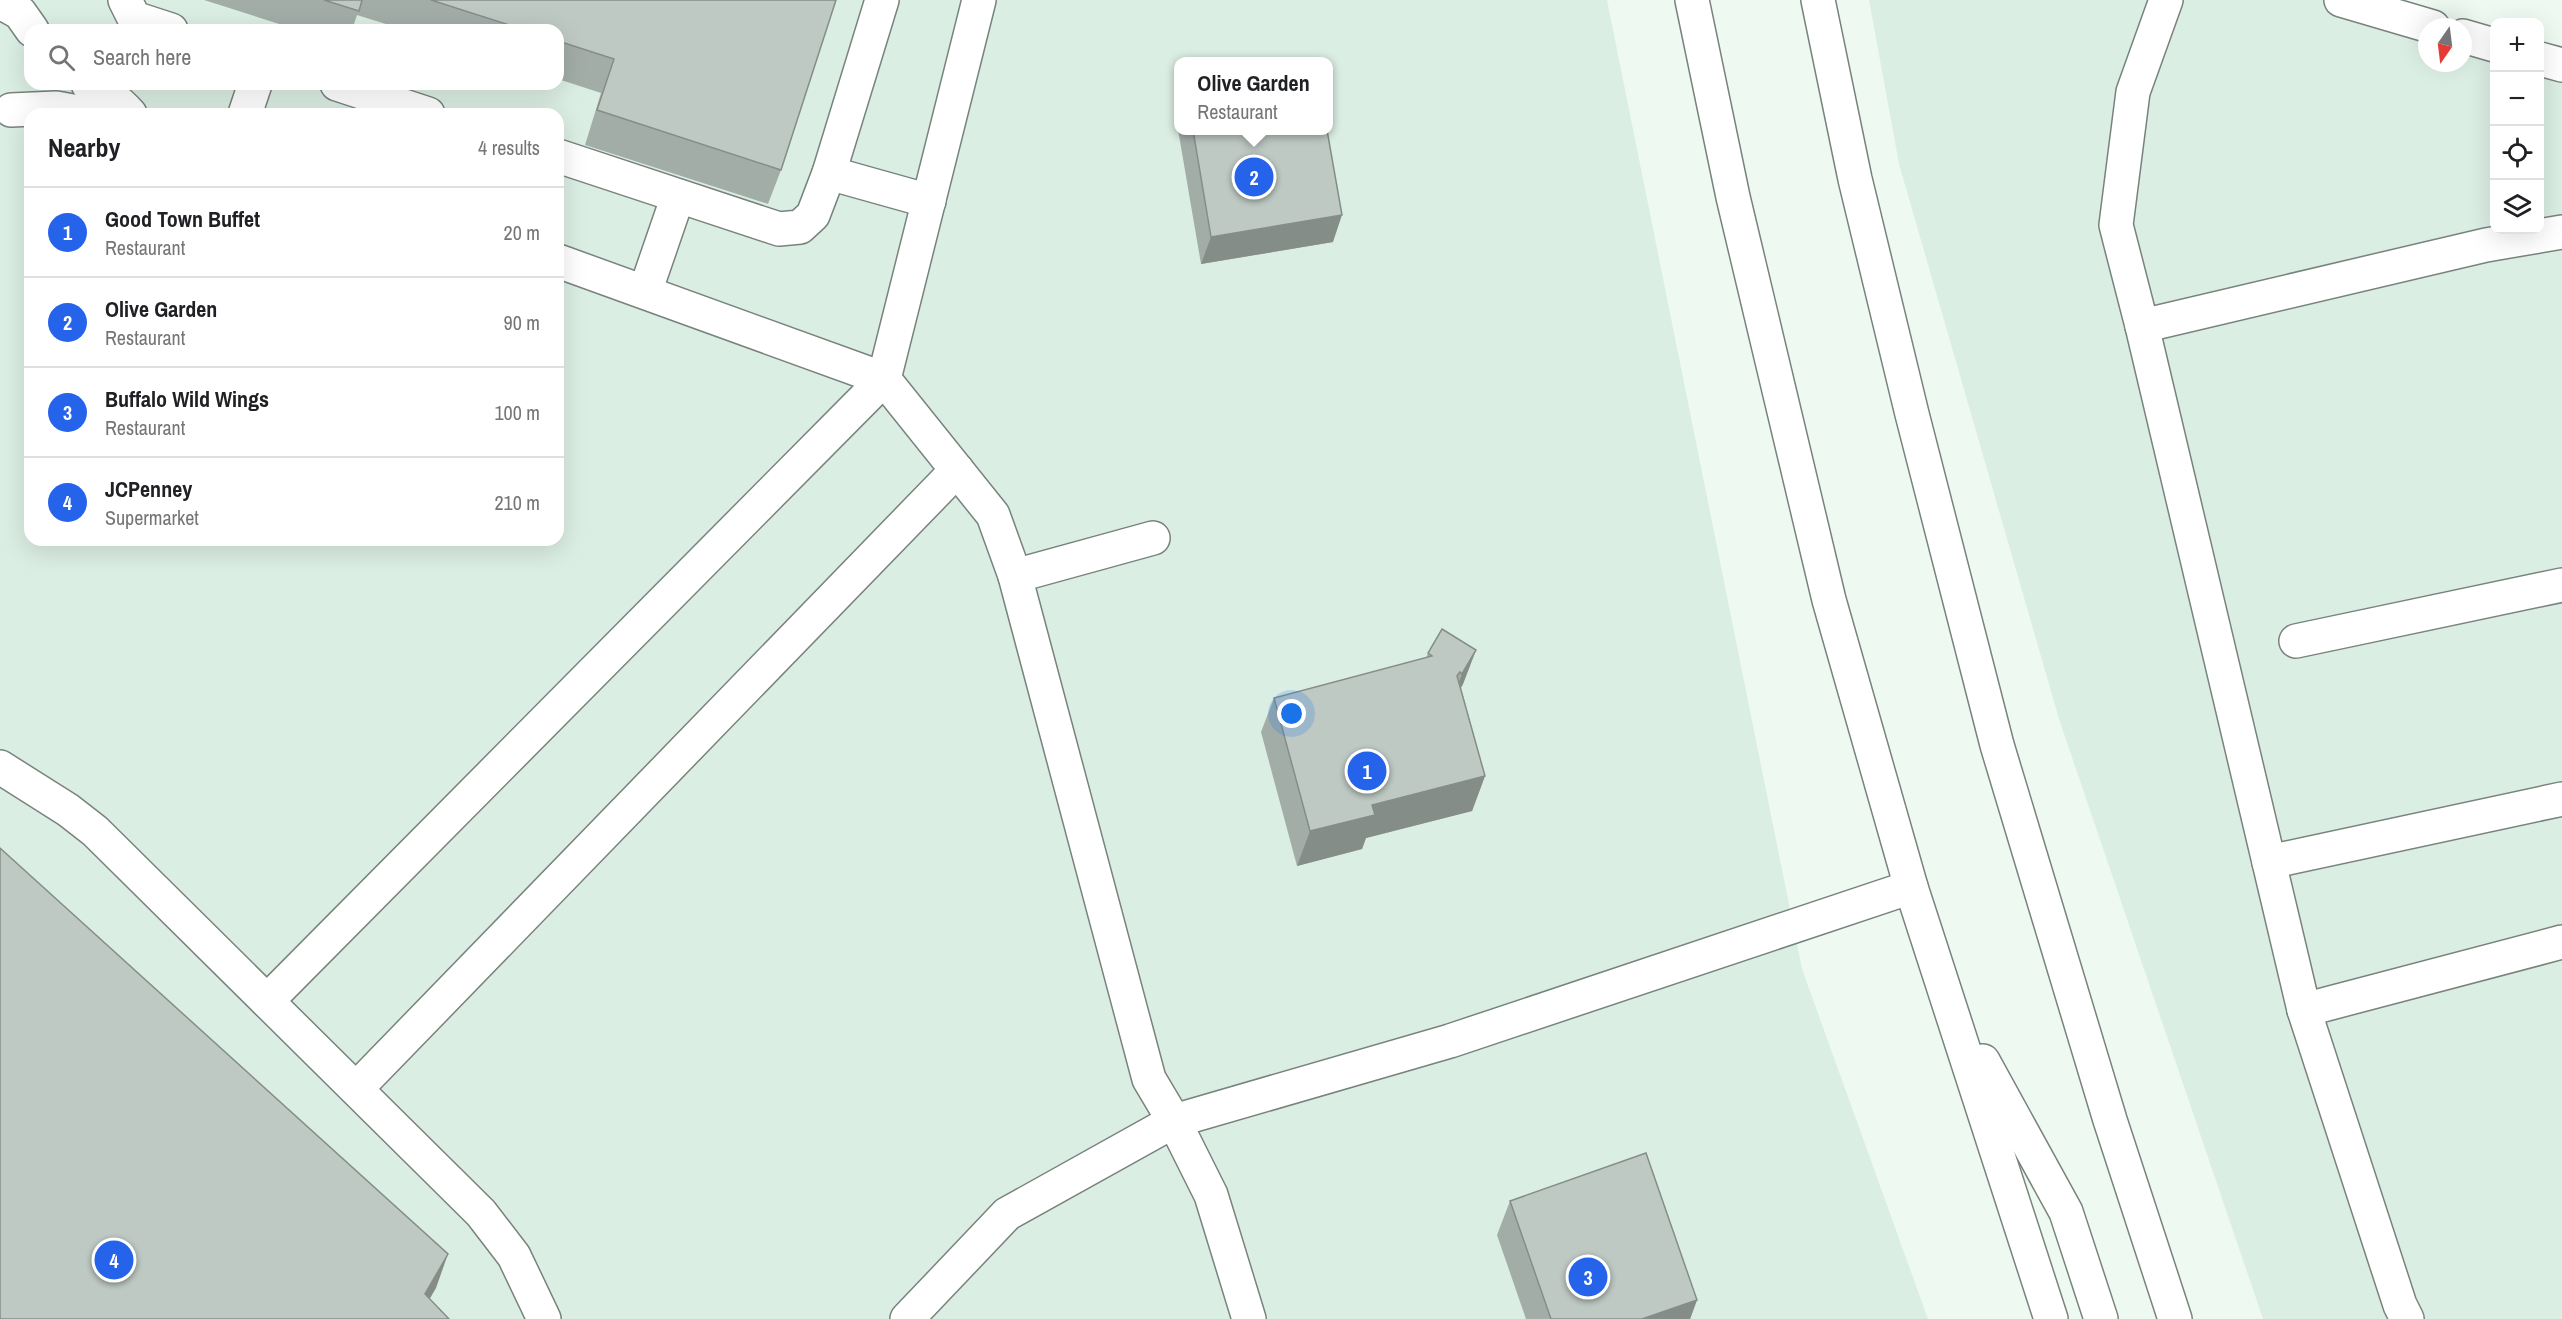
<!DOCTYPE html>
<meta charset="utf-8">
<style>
body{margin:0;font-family:"Archivo Narrow",sans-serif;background:#f6f6f6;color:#202124}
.controls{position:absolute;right:18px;top:18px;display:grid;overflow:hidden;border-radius:12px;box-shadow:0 6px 24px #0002}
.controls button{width:54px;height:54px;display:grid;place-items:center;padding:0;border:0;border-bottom:2px solid #e0e0e0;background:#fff;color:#202124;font:30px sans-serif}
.compass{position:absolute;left:2418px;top:18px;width:54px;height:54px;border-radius:50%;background:#fff;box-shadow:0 6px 24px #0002;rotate:194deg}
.you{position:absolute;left:1292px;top:714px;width:21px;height:21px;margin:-15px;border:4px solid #fff;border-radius:50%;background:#1a73e8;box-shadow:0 0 0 9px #1a73e833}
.badge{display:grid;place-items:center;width:39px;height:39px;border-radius:50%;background:#2563eb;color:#fff;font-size:20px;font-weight:700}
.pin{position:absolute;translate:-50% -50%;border:3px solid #fff;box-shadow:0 2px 6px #0006}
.popup{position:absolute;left:1174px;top:57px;width:159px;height:78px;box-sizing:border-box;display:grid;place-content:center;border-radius:12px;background:#fff;filter:drop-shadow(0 2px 4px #0005);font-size:20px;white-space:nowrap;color:#757577}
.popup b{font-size:22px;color:#202124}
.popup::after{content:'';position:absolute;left:50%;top:100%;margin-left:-12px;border:12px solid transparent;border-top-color:#fff}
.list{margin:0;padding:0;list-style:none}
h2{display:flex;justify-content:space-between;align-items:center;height:78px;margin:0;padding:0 24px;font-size:26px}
h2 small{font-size:20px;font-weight:400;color:#757577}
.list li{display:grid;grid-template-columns:39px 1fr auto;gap:18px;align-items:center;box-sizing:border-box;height:90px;padding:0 24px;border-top:2px solid #e0e0e0}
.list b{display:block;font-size:22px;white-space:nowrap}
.list p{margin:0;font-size:20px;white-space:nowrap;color:#757577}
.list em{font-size:20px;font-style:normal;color:#757577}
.icon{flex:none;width:33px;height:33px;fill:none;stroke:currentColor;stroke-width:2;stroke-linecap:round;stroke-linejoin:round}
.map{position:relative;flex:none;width:2562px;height:1319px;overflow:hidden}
.search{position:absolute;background:#fff;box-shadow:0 6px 24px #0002;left:24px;top:24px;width:540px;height:66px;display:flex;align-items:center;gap:15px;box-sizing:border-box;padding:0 21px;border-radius:18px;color:#757577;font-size:22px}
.panel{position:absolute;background:#fff;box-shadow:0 6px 24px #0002;left:24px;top:108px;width:540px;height:438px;border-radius:18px}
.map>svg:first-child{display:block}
.built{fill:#dbeee3;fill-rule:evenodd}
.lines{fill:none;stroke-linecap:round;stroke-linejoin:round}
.minor-casing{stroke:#79837d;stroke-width:36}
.highway-casing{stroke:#79837d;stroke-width:36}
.minor{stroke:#fff;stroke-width:33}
.highway{stroke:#fff;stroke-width:33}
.wall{fill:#a3ada8}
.shaded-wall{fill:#858d88}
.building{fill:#bec9c3;stroke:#858d88;stroke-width:1.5}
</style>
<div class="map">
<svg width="2562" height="1319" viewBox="0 0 2562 1319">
<rect width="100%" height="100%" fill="#eef9f2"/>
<g class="built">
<path d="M0 0H1607L1802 969 1928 1319H0ZM30 30H558V84H30ZM1179 62H1329V130H1179ZM30 114H558V540H30Z"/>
<polygon points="1869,0 2341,0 2427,27 2427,63 2463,63 2463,38 2494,48 2494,230 2540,230 2540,62 2562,69 2562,1319 2263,1319 2059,719 1899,164"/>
</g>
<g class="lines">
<g class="minor-casing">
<g id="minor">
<polyline points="125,0 134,18 171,30"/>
<polyline points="2166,0 2133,92 2116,225 2142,326 2304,1010 2400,1305 2407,1319"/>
<polyline points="2341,0 2433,27"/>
<polyline points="0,2 20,13 32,30"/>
<polyline points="2463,36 2494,45"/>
<polyline points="2540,59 2562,65"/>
<path d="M88 84C106 91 117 100 130 114"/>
<polyline points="337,84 428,114"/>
<polyline points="11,110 56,108 89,114"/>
<polyline points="245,114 255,84"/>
<polyline points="558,156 779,229 800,227 813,215 829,173 882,0"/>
<polyline points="829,173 929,201"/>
<polyline points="558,261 884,379 993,515 1015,576 1149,1079 1174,1121 1211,1195 1249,1319"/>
<polyline points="645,292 678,196"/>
<polyline points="2142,326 2486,245 2562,232"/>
<polyline points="1015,576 1153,538"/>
<polyline points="2296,641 2562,585"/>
<polyline points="0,767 68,810 95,831 481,1213 514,1256 544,1319"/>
<polyline points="2269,862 2562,799"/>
<polyline points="267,1001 884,379 979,0"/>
<polyline points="2304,1010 2562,942"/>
<polyline points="356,1089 957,470"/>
<polyline points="907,1319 1007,1214 1174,1121 1450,1041 1911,887"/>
</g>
</g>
<g class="highway-casing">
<g id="highway">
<polyline points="1692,0 1733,197 1829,600 1911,887 2051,1319"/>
<polyline points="1818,0 1855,179 1912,414 1997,745 2110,1120 2175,1319"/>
<polyline points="1983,1061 2066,1212 2101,1319"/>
</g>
</g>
<use href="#minor" class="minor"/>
<use href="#highway" class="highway"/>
</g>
<g class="wall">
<polygon points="204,0 836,0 781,170 768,204 585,145 601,93 558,79 558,30 405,30 357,15 352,30 298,30"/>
<polygon points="1179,101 1179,130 1327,130 1333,242 1201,264 1175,112"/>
<polygon points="1476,650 1463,684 1461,688 1485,776 1472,811 1366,838 1362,849 1297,866 1261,732 1274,698 1426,658 1428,653"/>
<polygon points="1510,1201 1697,1300 1690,1319 1526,1319 1497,1235"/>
</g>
<g class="shaded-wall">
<polygon points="1342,215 1333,242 1201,264 1211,237"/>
<polygon points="1476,650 1463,684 1449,708 1462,674"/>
<polygon points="1485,776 1472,811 1366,838 1362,849 1297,866 1310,831 1372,805"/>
<polygon points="448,1254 436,1288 418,1319 425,1294"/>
<polygon points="1697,1300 1690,1319 1642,1319"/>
</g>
<g class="building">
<polygon points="324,0 362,0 359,11"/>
<polygon points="431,0 836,0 781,170 597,110 614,59 558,41 558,30 525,30"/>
<polygon points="1193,130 1327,130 1342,215 1211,237"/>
<polygon points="1442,629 1476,650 1462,674 1460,672 1457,676 1485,776 1372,805 1375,815 1310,831 1274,698 1432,656 1428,653"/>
<polygon points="0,848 448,1254 425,1294 449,1319 0,1319"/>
<polygon points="1646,1153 1697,1300 1642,1319 1551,1319 1510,1201"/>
</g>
</svg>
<div class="controls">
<button>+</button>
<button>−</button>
<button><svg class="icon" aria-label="locate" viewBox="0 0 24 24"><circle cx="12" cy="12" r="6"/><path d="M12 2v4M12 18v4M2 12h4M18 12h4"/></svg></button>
<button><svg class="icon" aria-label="layers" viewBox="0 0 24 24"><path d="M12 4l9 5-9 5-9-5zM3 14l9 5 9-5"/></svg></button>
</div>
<svg class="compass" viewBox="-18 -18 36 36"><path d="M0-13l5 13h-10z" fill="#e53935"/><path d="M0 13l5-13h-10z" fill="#757577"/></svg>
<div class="you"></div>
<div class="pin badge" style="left:1367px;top:771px">1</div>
<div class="pin badge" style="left:1254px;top:177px">2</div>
<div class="popup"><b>Olive Garden</b>Restaurant</div>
<div class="pin badge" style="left:1588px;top:1277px">3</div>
<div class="pin badge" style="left:114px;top:1260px">4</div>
<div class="search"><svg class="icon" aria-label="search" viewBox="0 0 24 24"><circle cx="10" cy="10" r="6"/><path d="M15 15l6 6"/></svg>Search here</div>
<section class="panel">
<h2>Nearby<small>4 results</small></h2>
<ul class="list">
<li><span class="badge">1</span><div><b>Good Town Buffet</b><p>Restaurant</p></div><em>20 m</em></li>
<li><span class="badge">2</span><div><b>Olive Garden</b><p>Restaurant</p></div><em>90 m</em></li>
<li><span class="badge">3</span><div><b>Buffalo Wild Wings</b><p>Restaurant</p></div><em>100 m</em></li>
<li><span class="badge">4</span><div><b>JCPenney</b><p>Supermarket</p></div><em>210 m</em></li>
</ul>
</section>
</div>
